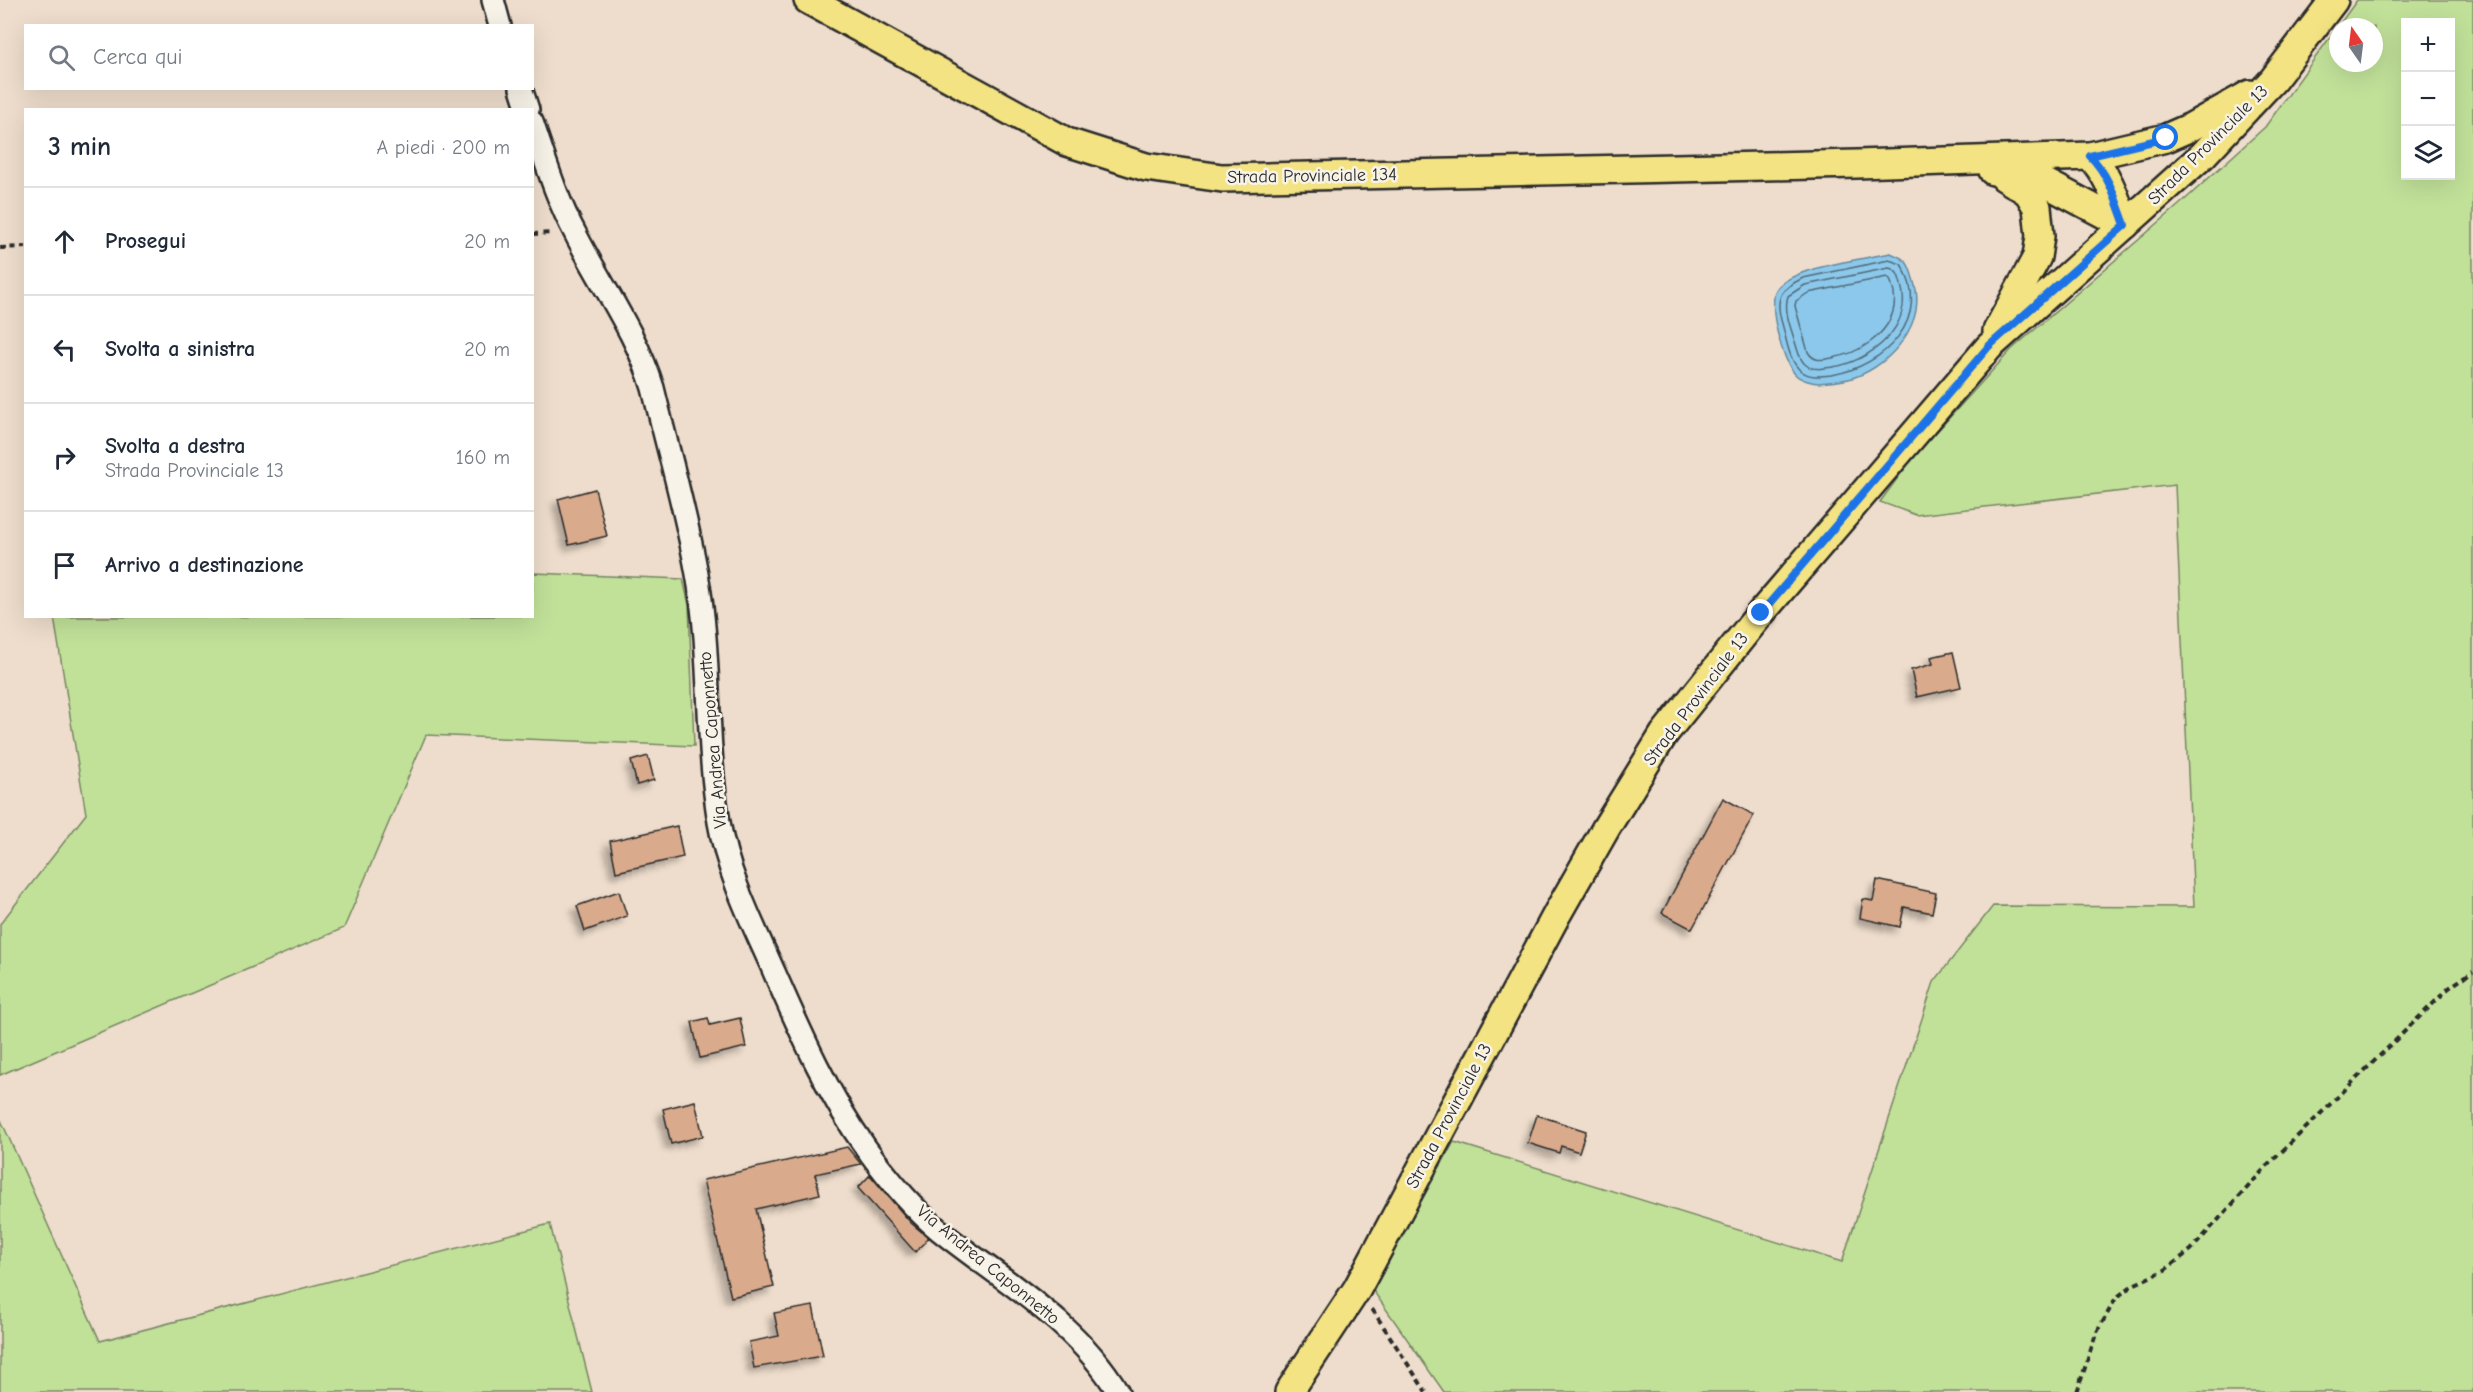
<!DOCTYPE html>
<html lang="it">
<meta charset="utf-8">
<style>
body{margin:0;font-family:"Comic Neue",sans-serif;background:#f6f6f7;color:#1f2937}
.controls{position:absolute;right:18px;top:18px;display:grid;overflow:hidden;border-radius:0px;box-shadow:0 6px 24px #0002}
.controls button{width:54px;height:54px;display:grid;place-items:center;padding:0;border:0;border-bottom:2px solid #e0e1e3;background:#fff;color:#1f2937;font:30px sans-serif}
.compass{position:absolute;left:2329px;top:18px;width:54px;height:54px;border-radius:50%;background:#fff;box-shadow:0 6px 24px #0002;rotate:346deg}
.stop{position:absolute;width:18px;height:18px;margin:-14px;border:4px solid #1a73e8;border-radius:50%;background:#fff}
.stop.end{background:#1a73e8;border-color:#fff;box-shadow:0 2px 6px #0008}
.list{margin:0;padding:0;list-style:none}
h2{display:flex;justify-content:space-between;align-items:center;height:78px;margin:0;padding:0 24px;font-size:26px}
h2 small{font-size:20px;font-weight:400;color:#747a83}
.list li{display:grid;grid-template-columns:39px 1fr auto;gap:18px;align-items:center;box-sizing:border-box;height:108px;padding:0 24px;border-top:2px solid #e0e1e3}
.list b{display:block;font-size:22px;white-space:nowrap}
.list p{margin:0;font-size:20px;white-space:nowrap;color:#747a83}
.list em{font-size:20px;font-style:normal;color:#747a83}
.icon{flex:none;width:33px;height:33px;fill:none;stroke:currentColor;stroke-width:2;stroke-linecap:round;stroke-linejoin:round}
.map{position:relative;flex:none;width:2473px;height:1392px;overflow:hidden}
.search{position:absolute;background:#fff;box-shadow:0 6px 24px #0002;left:24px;top:24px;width:510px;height:66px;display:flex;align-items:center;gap:15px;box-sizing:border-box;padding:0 21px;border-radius:0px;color:#747a83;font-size:22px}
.panel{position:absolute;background:#fff;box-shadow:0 6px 24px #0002;left:24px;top:108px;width:510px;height:510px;border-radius:0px}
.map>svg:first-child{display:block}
.green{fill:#c1e199;stroke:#768662;stroke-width:1.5;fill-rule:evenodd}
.water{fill:#8bc8eb;stroke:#65899e;stroke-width:1.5}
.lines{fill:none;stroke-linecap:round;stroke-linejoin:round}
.shore{stroke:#516a78;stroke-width:1.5}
.building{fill:#d9aa8b;stroke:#2b2b2b;stroke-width:1.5;filter:url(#shadow)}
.minor-casing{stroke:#2b2b2b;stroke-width:26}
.major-casing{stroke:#2b2b2b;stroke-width:32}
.path{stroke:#2b2b2b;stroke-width:4;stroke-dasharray:6 4.5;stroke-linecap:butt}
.minor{stroke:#f7f3e8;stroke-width:21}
.major{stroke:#f4e382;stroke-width:27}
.route{stroke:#1a73e8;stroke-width:8}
.labels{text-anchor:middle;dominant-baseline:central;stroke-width:5;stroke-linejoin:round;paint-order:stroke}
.street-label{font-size:18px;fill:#2b2b2b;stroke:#f7f3e8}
</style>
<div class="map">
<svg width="2473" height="1392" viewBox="0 0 2473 1392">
<defs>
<filter id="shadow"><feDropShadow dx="-5.5" dy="5.5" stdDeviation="3" flood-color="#0004"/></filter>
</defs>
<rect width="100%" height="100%" fill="#edc"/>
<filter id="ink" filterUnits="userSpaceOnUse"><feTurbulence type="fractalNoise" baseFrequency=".0167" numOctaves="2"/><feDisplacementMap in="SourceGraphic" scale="12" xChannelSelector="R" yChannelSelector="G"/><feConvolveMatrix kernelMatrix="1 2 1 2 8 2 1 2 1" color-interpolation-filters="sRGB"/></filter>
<g filter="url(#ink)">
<g class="green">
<path d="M2357 0H2473V1392H1444L1372 1289 1454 1142 1842 1262 1934 982 1993 906 2194 907 2175 485 1916 515 1880 502 1911 460 2011 350 2179 205 2265 127ZM2406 22H2450V176H2406ZM2338 27H2374V63H2338Z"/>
<polygon points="533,573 683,579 689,605 694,746 426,735 344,928 0,1075 0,924 86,814 54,617 532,616"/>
<polygon points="0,1118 100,1341 550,1224 592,1392 0,1392"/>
</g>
<path class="water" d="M1890 253C1908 259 1909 264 1914 282 1927 322 1892 364 1855 377 1845 381 1829 382 1819 383 1813 383 1802 380 1797 376 1783 365 1765 301 1778 287 1798 266 1860 260 1890 253Z"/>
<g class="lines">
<g class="shore">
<path d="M1889 260 1901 264C1934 318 1884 366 1832 375 1822 376 1810 378 1801 371 1788 361 1786 335 1781 320 1775 296 1781 289 1803 278Z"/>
<path d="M1889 268C1898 270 1899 277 1901 285 1914 327 1870 361 1833 367 1825 368 1814 371 1806 365 1800 361 1798 352 1796 345 1792 330 1783 312 1788 296L1805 285Z"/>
<path d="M1887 277 1890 279C1893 288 1896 297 1894 307 1889 335 1858 354 1832 358 1822 360 1814 362 1808 352L1795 306 1796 301 1808 293Z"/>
</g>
</g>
<g class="building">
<polygon points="595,489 607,536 569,545 558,499"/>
<polygon points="1953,652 1961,687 1917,697 1911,670 1933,664 1931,657"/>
<polygon points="648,756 654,780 637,785 631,761"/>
<polygon points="1723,798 1754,815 1692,929 1662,913"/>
<polygon points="677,826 683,857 616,872 610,841"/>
<polygon points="1877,880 1936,893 1932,913 1904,907 1900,927 1860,918 1863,899 1873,901"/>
<polygon points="619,891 627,916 585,931 577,906"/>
<polygon points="708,1018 710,1025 740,1018 746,1047 700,1058 692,1022"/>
<polygon points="695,1101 703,1136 671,1144 663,1109"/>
<polygon points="1537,1115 1586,1131 1579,1152 1561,1146 1559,1153 1528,1143"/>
<polygon points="847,1147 861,1164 815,1174 820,1194 756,1209 774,1287 731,1297 703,1180"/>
<polygon points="870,1175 911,1223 929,1238 925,1240 926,1242 915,1252 858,1188"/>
<polygon points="813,1306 823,1356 754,1368 749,1342 779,1336 774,1313"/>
</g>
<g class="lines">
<g class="minor-casing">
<g id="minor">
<polyline points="493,0 500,26"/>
<polyline points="521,88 528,110"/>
<path d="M532 122C545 159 556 198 575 233 601 285 636 332 653 388 668 450 686 512 697 574 712 654 705 741 719 822 728 876 753 924 775 974 801 1033 828 1095 866 1148 887 1177 911 1207 939 1230 1001 1280 1076 1321 1118 1392"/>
</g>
</g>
<g class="major-casing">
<g id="major">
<polyline points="808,0 1067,142 1146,167 1222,178 1857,164 2090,156 2166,138 2191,127 2250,94"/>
<path d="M2090 156C2109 175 2116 200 2125 225"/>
<polyline points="1993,171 2020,175 2042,181 2125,225"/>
<polyline points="1997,331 2037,257 2040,236 2037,207 2028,192 2004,177"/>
<polyline points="1289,1392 1357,1289 1557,914 1606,828 1664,734 1761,613 1989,347 2203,155 2273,80 2334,0"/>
</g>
</g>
<g class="path">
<polyline points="532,234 552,233"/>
<polyline points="0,248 26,247"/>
<polyline points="1372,1309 1426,1392"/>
<polyline points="2077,1392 2096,1334 2116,1298 2133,1285 2165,1270 2191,1250 2266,1167 2449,988 2473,971"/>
</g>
<use href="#minor" class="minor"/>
<use href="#major" class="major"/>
</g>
</g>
<g class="lines" filter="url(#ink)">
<path class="route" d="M1761 613 1989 346 2125 225C2116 200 2109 175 2090 156L2166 138"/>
</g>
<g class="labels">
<g class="street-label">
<text transform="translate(2208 145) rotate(-45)">Strada Provinciale 13</text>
<text transform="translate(1312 176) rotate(-1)">Strada Provinciale 134</text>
<text transform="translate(1696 699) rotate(-53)">Strada Provinciale 13</text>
<text transform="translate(713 740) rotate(-95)">Via Andrea Caponnetto</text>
<text transform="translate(1449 1116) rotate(-62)">Strada Provinciale 13</text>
<text transform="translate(988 1265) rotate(39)">Via Andrea Caponnetto</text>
</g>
</g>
</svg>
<div class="controls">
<button>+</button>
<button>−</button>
<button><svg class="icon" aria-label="layers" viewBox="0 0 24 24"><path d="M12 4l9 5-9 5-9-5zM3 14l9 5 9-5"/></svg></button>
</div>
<svg class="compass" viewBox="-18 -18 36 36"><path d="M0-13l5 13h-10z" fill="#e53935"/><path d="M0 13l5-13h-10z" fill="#747a83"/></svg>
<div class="stop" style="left:2166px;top:138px"></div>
<div class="stop end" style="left:1761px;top:613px"></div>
<div class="search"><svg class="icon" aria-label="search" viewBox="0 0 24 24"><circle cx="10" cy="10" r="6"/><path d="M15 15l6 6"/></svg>Cerca qui</div>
<section class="panel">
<h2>3 min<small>A piedi · 200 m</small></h2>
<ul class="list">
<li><svg class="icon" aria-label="ahead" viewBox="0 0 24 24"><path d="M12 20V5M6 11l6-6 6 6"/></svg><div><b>Prosegui</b></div><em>20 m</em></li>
<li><svg class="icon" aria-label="left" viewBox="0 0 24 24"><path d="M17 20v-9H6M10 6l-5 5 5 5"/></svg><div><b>Svolta a sinistra</b></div><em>20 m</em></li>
<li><svg class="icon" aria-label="right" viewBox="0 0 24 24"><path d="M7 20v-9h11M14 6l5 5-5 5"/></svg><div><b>Svolta a destra</b><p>Strada Provinciale 13</p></div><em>160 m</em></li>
<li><svg class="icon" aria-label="arrive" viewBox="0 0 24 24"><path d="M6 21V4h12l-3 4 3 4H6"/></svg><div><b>Arrivo a destinazione</b></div></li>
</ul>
</section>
</div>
